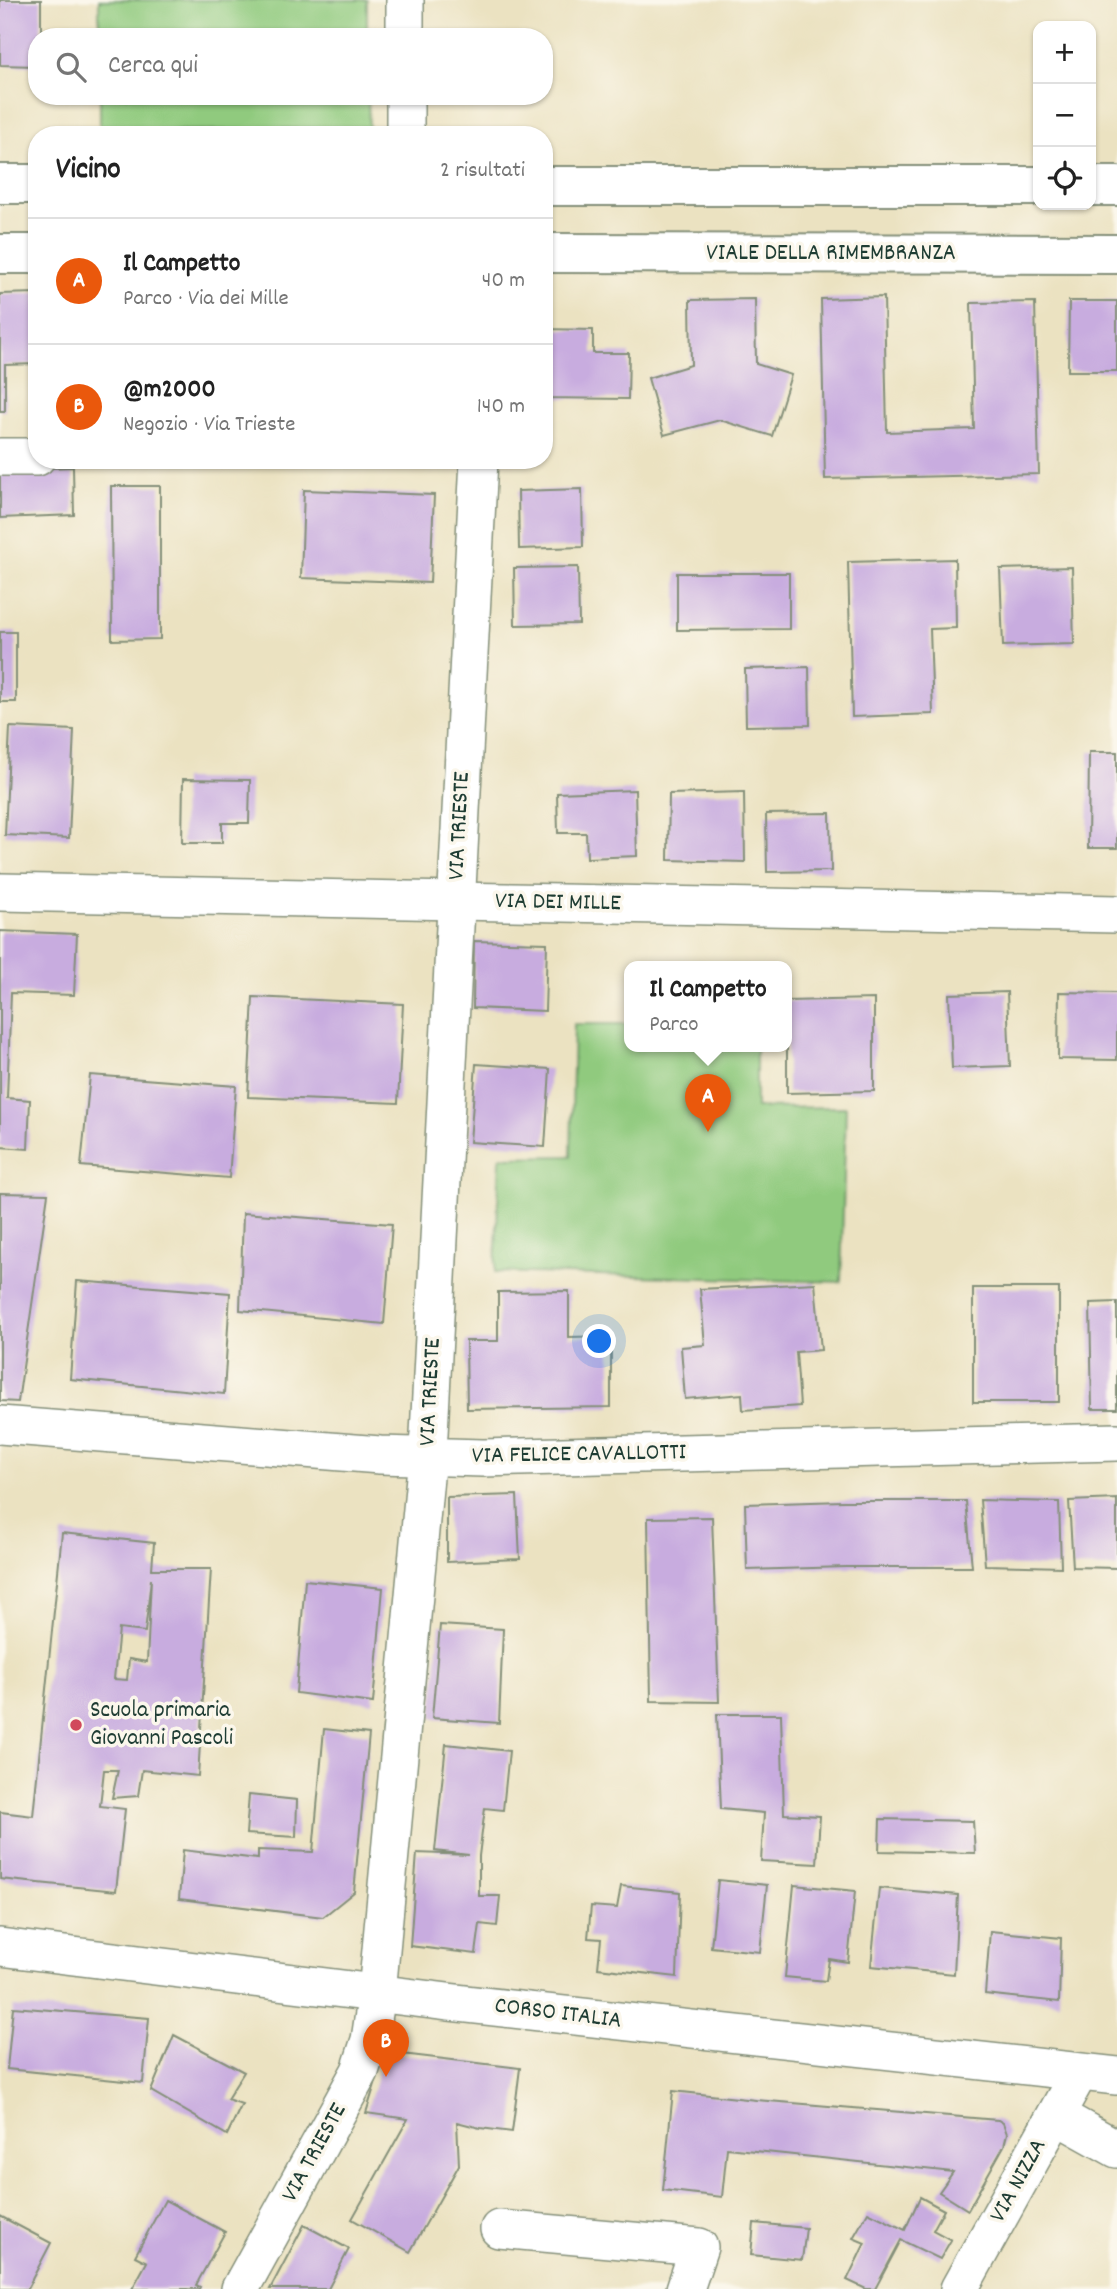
<!DOCTYPE html>
<html lang="it">
<meta charset="utf-8">
<style>
body{margin:0;font-family:Dekko,sans-serif;background:#f2f2f2;color:#222}
.controls{position:absolute;right:21px;top:21px;display:grid;overflow:hidden;border-radius:14px;box-shadow:0 2px 5px #0004}
.controls button{width:63px;height:63px;display:grid;place-items:center;padding:0;border:0;border-bottom:2px solid #e0e0e0;background:#fff;color:#222;font:35px sans-serif}
.you{position:absolute;left:600px;top:1342px;width:24px;height:24px;margin:-18px;border:5px solid #fff;border-radius:50%;background:#1a73e8;box-shadow:0 0 0 10px #1a73e833}
.badge{display:grid;place-items:center;width:46px;height:46px;border-radius:50%;background:#ea580c;color:#fff;font-size:23px;font-weight:700}
.pin{position:absolute;translate:-50% -58px;filter:drop-shadow(0 2px 4px #0008)}
.pin::after{content:'';position:absolute;top:37px;width:24px;height:21px;background:inherit;clip-path:polygon(0 0,100% 0,50% 100%)}
.popup{position:absolute;left:624px;top:961px;width:168px;height:91px;box-sizing:border-box;display:grid;place-content:center;border-radius:14px;background:#fff;filter:drop-shadow(0 2px 5px #0005);font-size:23px;white-space:nowrap;color:#767676}
.popup b{font-size:26px;color:#222}
.popup::after{content:'';position:absolute;left:50%;top:100%;margin-left:-14px;border:14px solid transparent;border-top-color:#fff}
.list{margin:0;padding:0;list-style:none}
h2{display:flex;justify-content:space-between;align-items:center;height:91px;margin:0;padding:0 28px;font-size:30px}
h2 small{font-size:23px;font-weight:400;color:#767676}
.list li{display:grid;grid-template-columns:46px 1fr auto;gap:21px;align-items:center;box-sizing:border-box;height:126px;padding:0 28px;border-top:2px solid #e0e0e0}
.list b{display:block;font-size:26px;white-space:nowrap}
.list p{margin:0;font-size:23px;white-space:nowrap;color:#767676}
.list em{font-size:23px;font-style:normal;color:#767676}
.icon{flex:none;width:38px;height:38px;fill:none;stroke:currentColor;stroke-width:2;stroke-linecap:round;stroke-linejoin:round}
.map{position:relative;flex:none;width:1117px;height:2289px;overflow:hidden}
.search{position:absolute;background:#fff;box-shadow:0 2px 5px #0004;left:28px;top:28px;width:525px;height:77px;display:flex;align-items:center;gap:18px;box-sizing:border-box;padding:0 24px;border-radius:28px;color:#767676;font-size:26px}
.panel{position:absolute;background:#fff;box-shadow:0 2px 5px #0004;left:28px;top:126px;width:525px;height:343px;border-radius:28px}
.map>svg:first-child{display:block}
.green{fill:#90ca7e;stroke:#588459;stroke-width:2}
.building{fill:#c8acdf;fill-rule:evenodd}
.lines{fill:none;stroke-linecap:round;stroke-linejoin:round}
.minor-casing{stroke:#85907a;stroke-width:40}
.tertiary-casing{stroke:#85907a;stroke-width:42}
.minor{stroke:#fff;stroke-width:37}
.tertiary{stroke:#fff;stroke-width:38}
.poi-dot{fill:#d1495b;stroke:#fbf7ec;stroke-width:2.5}
.labels{text-anchor:middle;dominant-baseline:central;stroke-width:7;stroke-linejoin:round;paint-order:stroke}
.street-label{font-size:24px;fill:#1f3d34;stroke:#fbf7ec}
.poi-label{font-size:24px;fill:#1f3d34;stroke:#fbf7ec;text-anchor:start}
</style>
<div class="map">
<svg width="1117" height="2289" viewBox="0 0 1117 2289">
<rect width="100%" height="100%" fill="#fbf7ec"/>
<filter id="ink" filterUnits="userSpaceOnUse"><feTurbulence type="fractalNoise" baseFrequency=".0143" numOctaves="2"/><feDisplacementMap in="SourceGraphic" scale="14" xChannelSelector="R" yChannelSelector="G"/><feConvolveMatrix kernelMatrix="1 2 1 2 8 2 1 2 1" color-interpolation-filters="sRGB"/></filter>
<filter id="wash" filterUnits="userSpaceOnUse"><feTurbulence type="fractalNoise" baseFrequency=".00686" numOctaves="4" result="noise"/><feDisplacementMap in="SourceGraphic" scale="28" xChannelSelector="R" yChannelSelector="G"/><feGaussianBlur stdDeviation="1.57" result="paint"/><feColorMatrix in="noise" values="0 0 0 0 0 0 0 0 0 0 0 0 0 0 0 0 0 1.4 0 .05"/><feComposite in="paint" operator="in"/></filter>
<g filter="url(#wash)">
<rect width="100%" height="100%" fill="#ebe2c1"/>
<g class="green">
<rect x="99" y="0" width="268" height="37"/>
<polygon points="100,96 368,96 369,128 100,132"/>
<polygon points="574,1024 629,1024 629,1046 756,1046 756,1108 846,1107 841,1282 495,1272 500,1157 571,1156"/>
</g>
<g id="blocks">
<g class="building">
<polygon points="0,0 41,0 41,37 37,37 37,66 0,65"/>
<polygon points="37,293 37,364 5,365 5,411 0,411 0,294"/>
<polygon points="884,297 887,432 974,429 971,303 1035,302 1039,474 825,479 821,299"/>
<polygon points="755,299 756,364 791,375 772,436 720,420 664,435 648,378 691,365 690,300"/>
<polygon points="1069,301 1117,301 1117,371 1068,371"/>
<polygon points="544,329 593,330 593,353 629,353 628,399 544,398"/>
<polygon points="73,467 74,515 0,518 0,470"/>
<polygon points="111,486 160,486 160,639 112,640"/>
<polygon points="582,489 583,547 519,549 518,491"/>
<polygon points="304,490 434,495 430,583 301,578"/>
<polygon points="955,559 956,628 930,629 933,714 852,717 848,562"/>
<polygon points="578,567 579,624 515,625 514,568"/>
<polygon points="1072,567 1074,644 1003,646 1000,569"/>
<polygon points="677,573 789,573 789,629 677,630"/>
<rect x="0" y="632" width="16" height="70"/>
<polygon points="809,667 810,725 746,726 745,669"/>
<polygon points="10,727 74,730 69,838 5,835"/>
<polygon points="1089,752 1117,752 1117,848 1088,848"/>
<polygon points="183,779 250,780 249,823 222,823 222,843 182,843"/>
<polygon points="635,790 637,856 587,858 586,833 558,833 557,793"/>
<polygon points="744,792 745,862 668,860 669,794"/>
<polygon points="830,813 831,871 767,872 766,814"/>
<polygon points="0,931 77,934 74,995 11,993 7,1098 30,1100 28,1149 0,1147"/>
<polygon points="474,941 547,943 545,1011 473,1008"/>
<polygon points="1007,992 1010,1066 952,1068 949,994"/>
<polygon points="1059,992 1117,993 1117,1060 1058,1059"/>
<polygon points="253,997 403,1004 398,1103 248,1097"/>
<polygon points="874,999 874,1091 787,1093 787,1001"/>
<polygon points="476,1064 550,1069 545,1147 470,1142"/>
<polygon points="90,1075 236,1086 229,1178 81,1166"/>
<polygon points="0,1193 48,1194 18,1402 0,1401"/>
<polygon points="243,1213 392,1224 384,1324 240,1310"/>
<polygon points="77,1281 230,1293 224,1394 70,1379"/>
<polygon points="815,1283 821,1350 796,1352 800,1406 743,1410 742,1394 685,1399 681,1347 705,1345 700,1289"/>
<rect x="973" y="1288" width="86" height="114"/>
<polygon points="569,1291 569,1337 611,1336 611,1407 467,1409 466,1341 498,1341 498,1292"/>
<polygon points="1117,1302 1117,1409 1092,1409 1090,1303"/>
<polygon points="517,1495 520,1559 447,1562 447,1497"/>
<polygon points="1117,1499 1117,1568 1073,1567 1069,1501"/>
<polygon points="980,1500 1059,1502 1061,1567 985,1565"/>
<polygon points="844,1501 966,1501 972,1567 846,1567 747,1570 745,1504"/>
<polygon points="712,1517 719,1702 651,1701 648,1518"/>
<path d="M62 1533 154 1543 152 1569H211L198 1776 142 1770 138 1796 112 1798 118 1770H104L100 1806 125 1809 116 1891 0 1879V1812L33 1816ZM151 1579 147 1662 129 1659 127 1680 114 1679 119 1629 145 1632Z"/>
<polygon points="305,1580 383,1588 373,1703 296,1693"/>
<polygon points="440,1625 503,1629 499,1723 432,1718"/>
<polygon points="717,1714 781,1714 784,1814 820,1816 817,1864 761,1861 764,1813 721,1809"/>
<polygon points="324,1729 369,1734 354,1892 323,1917 179,1899 183,1850 258,1859 258,1850 313,1852"/>
<polygon points="446,1744 509,1751 503,1810 485,1808 479,1856 479,1896 500,1896 497,1926 480,1924 476,1954 410,1946 417,1853 469,1855 435,1851"/>
<polygon points="249,1795 297,1800 296,1837 246,1834"/>
<polygon points="880,1819 973,1821 975,1853 879,1851"/>
<polygon points="718,1880 767,1885 760,1952 711,1947"/>
<polygon points="794,1885 855,1891 848,1962 829,1959 826,1981 785,1977"/>
<polygon points="621,1886 680,1892 677,1977 598,1968 601,1939 588,1938 591,1906 617,1908"/>
<polygon points="879,1888 958,1895 954,1974 871,1966"/>
<polygon points="990,1931 1061,1938 1059,2002 985,1994"/>
<polygon points="13,2007 149,2018 143,2083 7,2069"/>
<polygon points="174,2035 244,2072 227,2099 242,2104 227,2135 151,2091"/>
<polygon points="385,2052 520,2068 512,2132 480,2128 457,2122 459,2165 410,2252 352,2219 408,2119 366,2113"/>
<polygon points="673,2091 756,2100 998,2120 1003,2123 1007,2134 1004,2146 968,2210 939,2192 953,2172 727,2148 722,2197 663,2190"/>
<polygon points="920,2197 944,2210 933,2230 951,2240 940,2259 901,2240 875,2289 866,2289 847,2280 865,2243 853,2238 868,2212 905,2230"/>
<polygon points="165,2200 225,2232 196,2285 200,2287 199,2289 132,2289 147,2262 135,2256"/>
<polygon points="0,2216 51,2243 27,2289 0,2289"/>
<polygon points="754,2223 806,2228 802,2260 751,2255"/>
<polygon points="304,2225 349,2249 328,2289 270,2289"/>
</g>
</g>
</g>
<g filter="url(#ink)">
<use href="#blocks" fill-opacity="0" stroke="#85907a" stroke-width="2"/>
<g class="lines">
<g class="minor-casing">
<g id="minor">
<polyline points="405,37 405,0"/>
<polyline points="405,96 405,135"/>
<polyline points="0,457 37,457"/>
<polyline points="0,892 1117,914"/>
<polyline points="0,1425 380,1455 483,1458 1117,1442"/>
<polyline points="0,1947 448,2002 1117,2076"/>
<polyline points="1056,2115 1117,2149"/>
<polyline points="499,2229 699,2247 685,2289"/>
<polyline points="240,2289 360,2071 370,2040 377,1993 429,1434 479,460"/>
<polyline points="959,2289 1079,2073"/>
</g>
</g>
<g class="tertiary-casing">
<g id="tertiary">
<polyline points="0,184 37,184"/>
<polyline points="544,186 1038,186"/>
<polyline points="1091,186 1117,186"/>
<polyline points="544,253 1117,254"/>
<polyline points="0,254 37,254"/>
</g>
</g>
<use href="#minor" class="minor"/>
<use href="#tertiary" class="tertiary"/>
</g>
</g>
<circle class="poi-dot" cx="76" cy="1725" r="7"/>
<g class="labels">
<g class="street-label">
<text x="831" y="254">VIALE DELLA RIMEMBRANZA</text>
<text transform="translate(460 826) rotate(-87)">VIA TRIESTE</text>
<text transform="translate(558 903) rotate(1)">VIA DEI MILLE</text>
<text transform="translate(431 1392) rotate(-87)">VIA TRIESTE</text>
<text transform="translate(579 1455) rotate(-1)">VIA FELICE CAVALLOTTI</text>
<text transform="translate(558 2014) rotate(7)">CORSO ITALIA</text>
<text transform="translate(315 2153) rotate(-61)">VIA TRIESTE</text>
<text transform="translate(1019 2181) rotate(-61)">VIA NIZZA</text>
</g>
<g class="poi-label">
<text x="90" y="1711">Scuola primaria<tspan x="90" dy="28">Giovanni Pascoli</tspan></text>
</g>
</g>
</svg>
<div class="controls">
<button>+</button>
<button>−</button>
<button><svg class="icon" aria-label="locate" viewBox="0 0 24 24"><circle cx="12" cy="12" r="6"/><path d="M12 2v4M12 18v4M2 12h4M18 12h4"/></svg></button>
</div>
<div class="you"></div>
<div class="pin badge" style="left:708px;top:1132px">A</div>
<div class="popup"><b>Il Campetto</b>Parco</div>
<div class="pin badge" style="left:386px;top:2077px">B</div>
<div class="search"><svg class="icon" aria-label="search" viewBox="0 0 24 24"><circle cx="10" cy="10" r="6"/><path d="M15 15l6 6"/></svg>Cerca qui</div>
<section class="panel">
<h2>Vicino<small>2 risultati</small></h2>
<ul class="list">
<li><span class="badge">A</span><div><b>Il Campetto</b><p>Parco · Via dei Mille</p></div><em>40 m</em></li>
<li><span class="badge">B</span><div><b>@m2000</b><p>Negozio · Via Trieste</p></div><em>140 m</em></li>
</ul>
</section>
</div>
